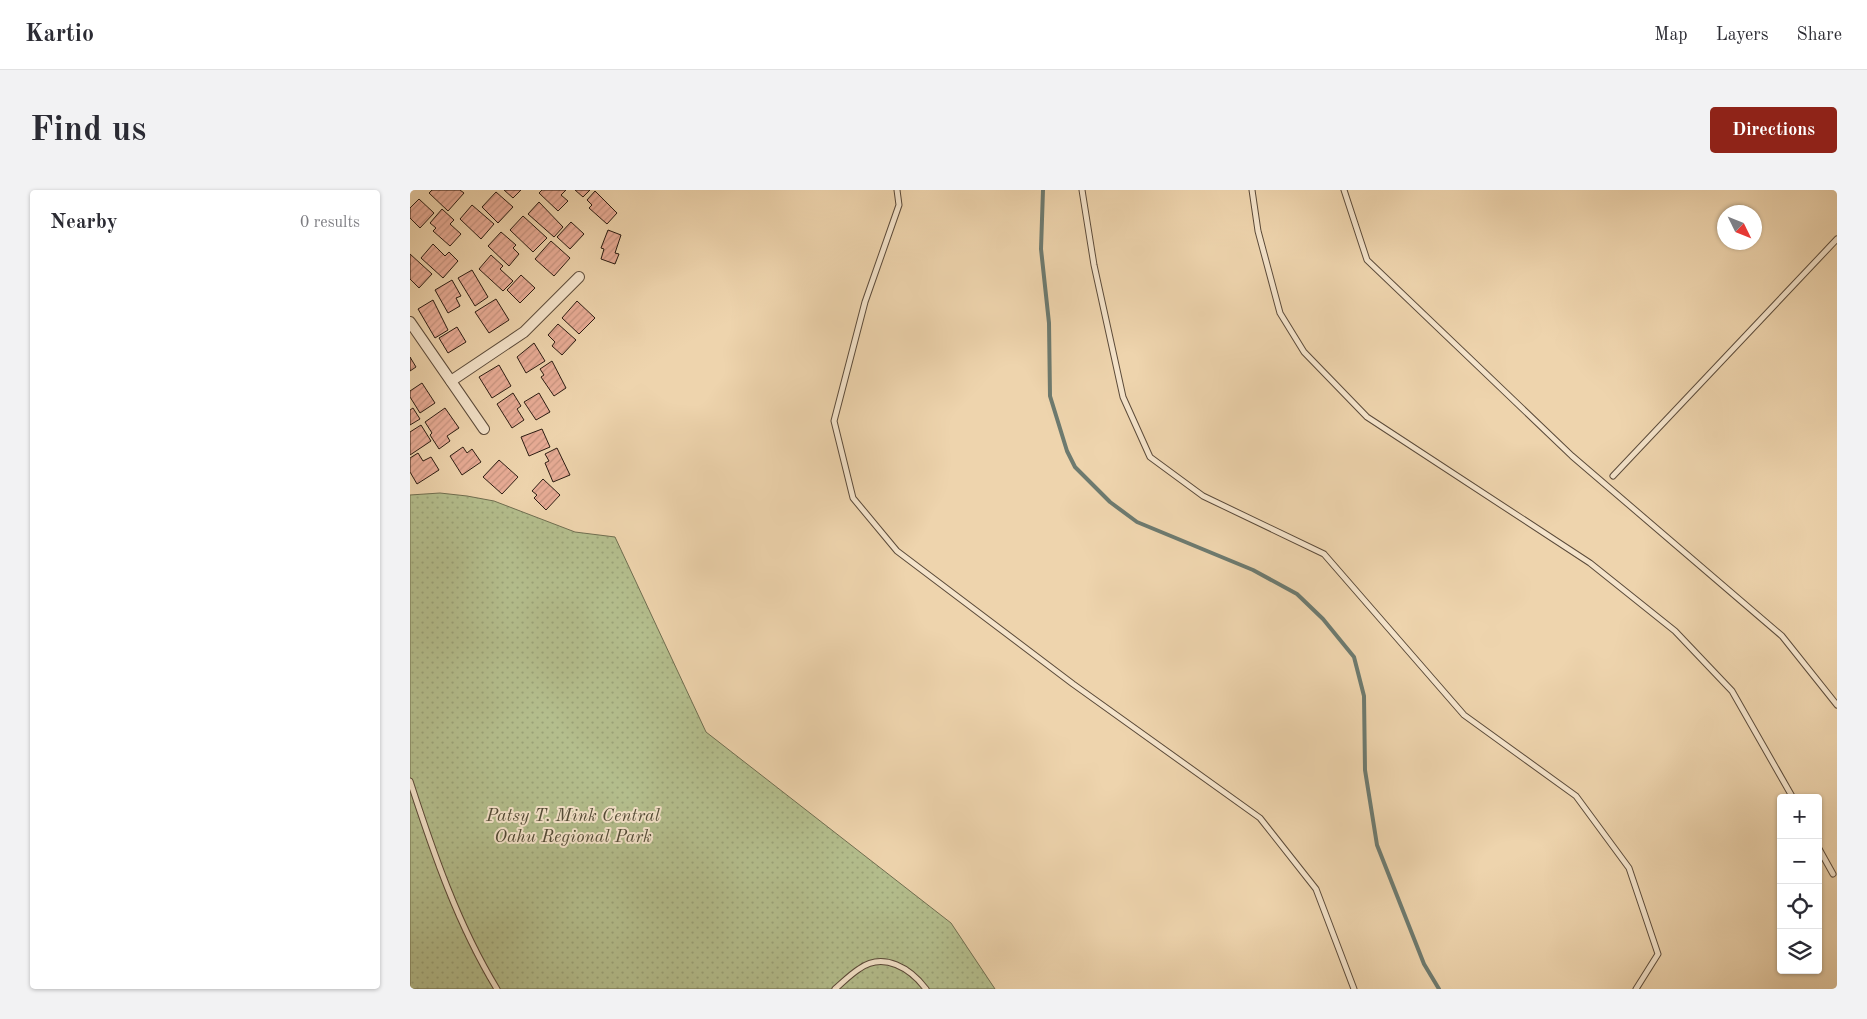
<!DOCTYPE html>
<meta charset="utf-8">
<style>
body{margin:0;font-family:"Old Standard TT",serif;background:#f2f2f3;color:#2b2b33}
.controls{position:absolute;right:15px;bottom:15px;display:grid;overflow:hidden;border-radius:5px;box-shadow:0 1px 4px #0004}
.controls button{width:45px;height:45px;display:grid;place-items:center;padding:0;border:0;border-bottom:1px solid #e1e1e2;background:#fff;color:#2b2b33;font:25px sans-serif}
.compass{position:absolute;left:1307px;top:15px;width:45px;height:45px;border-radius:50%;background:#fff;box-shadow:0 1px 4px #0004;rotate:133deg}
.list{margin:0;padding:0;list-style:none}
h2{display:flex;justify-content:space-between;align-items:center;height:65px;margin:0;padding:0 20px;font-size:21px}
h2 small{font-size:16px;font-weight:400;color:#7c7c81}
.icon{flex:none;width:28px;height:28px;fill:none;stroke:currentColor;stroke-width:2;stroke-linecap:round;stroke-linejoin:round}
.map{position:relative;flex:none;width:1427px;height:799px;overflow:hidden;border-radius:5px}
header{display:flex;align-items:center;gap:30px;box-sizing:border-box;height:70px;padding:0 25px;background:#fff;border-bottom:1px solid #e1e1e2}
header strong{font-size:24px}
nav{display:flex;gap:28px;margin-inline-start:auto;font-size:18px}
.intro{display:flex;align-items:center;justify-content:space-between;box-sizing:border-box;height:120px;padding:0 30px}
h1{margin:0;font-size:35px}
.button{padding:12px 22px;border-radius:5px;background:#8f2418;color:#fff;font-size:18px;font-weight:700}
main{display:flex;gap:30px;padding:0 30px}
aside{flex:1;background:#fff;border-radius:5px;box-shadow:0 1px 4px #0004}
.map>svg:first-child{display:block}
.park{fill:url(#park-dots);stroke:#706e50}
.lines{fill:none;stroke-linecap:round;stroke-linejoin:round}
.stream{stroke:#6d7a6f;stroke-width:4}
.building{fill:url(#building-hatch);stroke:#2c1d13}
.service-casing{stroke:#5c4b3a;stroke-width:7}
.minor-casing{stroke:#5c4b3a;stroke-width:12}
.service{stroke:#f4e3ca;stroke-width:5}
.minor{stroke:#f4e3ca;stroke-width:10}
.labels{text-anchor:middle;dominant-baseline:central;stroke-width:4;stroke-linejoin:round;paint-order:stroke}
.park-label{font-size:18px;font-style:italic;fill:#554d38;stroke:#f4e3ca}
</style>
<header>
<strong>Kartio</strong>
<nav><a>Map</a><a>Layers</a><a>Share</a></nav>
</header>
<div class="intro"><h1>Find us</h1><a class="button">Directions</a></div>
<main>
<aside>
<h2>Nearby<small>0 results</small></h2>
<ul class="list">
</ul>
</aside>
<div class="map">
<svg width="1427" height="799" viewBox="0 0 1427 799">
<defs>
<pattern id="park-dots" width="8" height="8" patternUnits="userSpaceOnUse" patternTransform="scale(1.25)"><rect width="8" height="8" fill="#b4be8d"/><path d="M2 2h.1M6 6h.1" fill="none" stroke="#9ba379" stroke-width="1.8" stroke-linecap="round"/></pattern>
<pattern id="building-hatch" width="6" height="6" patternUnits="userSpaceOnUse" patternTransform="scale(1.25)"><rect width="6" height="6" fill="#e8ac96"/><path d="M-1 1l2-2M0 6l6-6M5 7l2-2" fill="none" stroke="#c79480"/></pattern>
</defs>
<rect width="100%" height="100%" fill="#eed4ad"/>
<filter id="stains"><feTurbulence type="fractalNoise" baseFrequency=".004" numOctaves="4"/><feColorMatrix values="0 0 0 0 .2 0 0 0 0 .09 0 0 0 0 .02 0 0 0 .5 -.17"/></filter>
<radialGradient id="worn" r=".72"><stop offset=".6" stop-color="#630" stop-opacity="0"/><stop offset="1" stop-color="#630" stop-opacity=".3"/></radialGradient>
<polygon class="park" points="30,303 57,306 84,311 165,342 205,347 296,542 541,733 585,799 0,799 0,305"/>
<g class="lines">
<polyline class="stream" points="633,0 631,59 639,133 640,206 657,261 665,277 700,312 727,332 843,380 887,404 913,429 944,467 954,506 955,580 967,655 1014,774 1029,799"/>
</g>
<g class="building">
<polygon points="22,0 50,0 54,3 38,21 19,3"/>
<polygon points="94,0 111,0 103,8"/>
<polygon points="132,0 156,0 151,5 158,11 148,21 129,3"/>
<polygon points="165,0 180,0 173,7"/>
<polygon points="185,1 207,23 197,34 179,18 182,15 177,10"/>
<polygon points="86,2 103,17 88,33 72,17"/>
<polygon points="9,9 24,23 10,38 0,28 0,18"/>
<polygon points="129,12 153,37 144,47 118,24"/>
<polygon points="62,15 84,34 71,49 50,29"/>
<polygon points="32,19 44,30 40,34 51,44 40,56 23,41 26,38 20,33"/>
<polygon points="113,26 137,48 123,62 100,40"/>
<polygon points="161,32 174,44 160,59 147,47"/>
<polygon points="198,40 211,45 205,63 209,64 205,74 191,69 194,59 191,58"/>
<polygon points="91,42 106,55 103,58 109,64 99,76 78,56"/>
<polygon points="141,51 160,68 144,86 125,69"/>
<polygon points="23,54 35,66 39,62 48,71 33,88 11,68"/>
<polygon points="0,64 22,84 9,98 0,89"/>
<polygon points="81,65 93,76 90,79 103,91 93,101 69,79"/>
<polygon points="62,80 78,107 65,116 48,88"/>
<polygon points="111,85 125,98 110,113 97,100"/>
<polygon points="42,90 51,106 46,108 50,116 38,123 25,100"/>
<polygon points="86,109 99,130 79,143 65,122"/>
<polygon points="23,110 38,140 25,148 8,119"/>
<polygon points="167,111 185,128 169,144 152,128"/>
<polygon points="148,134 166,150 152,165 142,156 145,152 138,145"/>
<polygon points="47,137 56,152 38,163 29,148"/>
<polygon points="124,153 135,171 116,183 107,167"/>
<polygon points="0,167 6,177 0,181"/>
<polygon points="142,171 156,198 144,206 131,187 134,185 130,179"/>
<polygon points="89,175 101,196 82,208 69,187"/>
<polygon points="12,193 25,213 10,223 0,207 0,201"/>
<polygon points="103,203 111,216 107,219 114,230 102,238 87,214"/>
<polygon points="129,203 140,222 126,230 114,212"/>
<polygon points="3,218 10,229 0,235 0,220"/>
<polygon points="35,218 49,238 37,246 40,251 29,259 20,245 22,243 15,232"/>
<polygon points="11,235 21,251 0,265 0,242"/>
<polygon points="132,239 140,257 119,266 111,247"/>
<polygon points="53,257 57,263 62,259 71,272 52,285 40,266"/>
<polygon points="147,258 160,285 143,292 135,273 139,271 135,264"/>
<polygon points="8,263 13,271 21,267 29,280 7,294 0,282 0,268"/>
<polygon points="89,270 108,287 92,304 73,287"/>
<polygon points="133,289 150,305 136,320 124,308 127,305 122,301"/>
</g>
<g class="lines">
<g class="service-casing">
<g id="service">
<polyline points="487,0 489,15 455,112 424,231 443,308 487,361 663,494 850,628 906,699 944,799"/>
<polyline points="672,0 684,75 713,207 740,267 793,306 914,364 1054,525 1166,606 1219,678 1248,764 1226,799"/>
<polyline points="842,0 848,41 870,123 894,162 957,227 1180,373 1265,441 1322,501 1383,608"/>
<polyline points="934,0 957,70 1162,266 1372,446 1427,515"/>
<polyline points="1203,286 1427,49"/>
<path d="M0 591C23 662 48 735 87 799"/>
<polyline points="1408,657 1423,684"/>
<path d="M425 799C433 792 441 784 449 779 474 761 501 779 516 799"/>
</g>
</g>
<g class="minor-casing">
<g id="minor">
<polyline points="0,132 74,239"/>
<polyline points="41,191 114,142 169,87"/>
</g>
</g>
<use href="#service" class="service"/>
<use href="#minor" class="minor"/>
</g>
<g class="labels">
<g class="park-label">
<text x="163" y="626">Patsy T. Mink Central<tspan x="163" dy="21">Oahu Regional Park</tspan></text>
</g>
</g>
<rect width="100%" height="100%" filter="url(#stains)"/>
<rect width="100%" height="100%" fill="url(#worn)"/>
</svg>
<div class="controls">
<button>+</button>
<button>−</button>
<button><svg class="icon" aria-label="locate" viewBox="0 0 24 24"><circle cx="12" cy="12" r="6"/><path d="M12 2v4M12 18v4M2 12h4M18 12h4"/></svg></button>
<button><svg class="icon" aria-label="layers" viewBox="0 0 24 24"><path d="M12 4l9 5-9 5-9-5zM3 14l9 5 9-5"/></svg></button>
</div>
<svg class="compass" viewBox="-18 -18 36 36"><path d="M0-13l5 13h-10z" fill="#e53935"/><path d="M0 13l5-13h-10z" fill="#7c7c81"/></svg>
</div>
</main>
